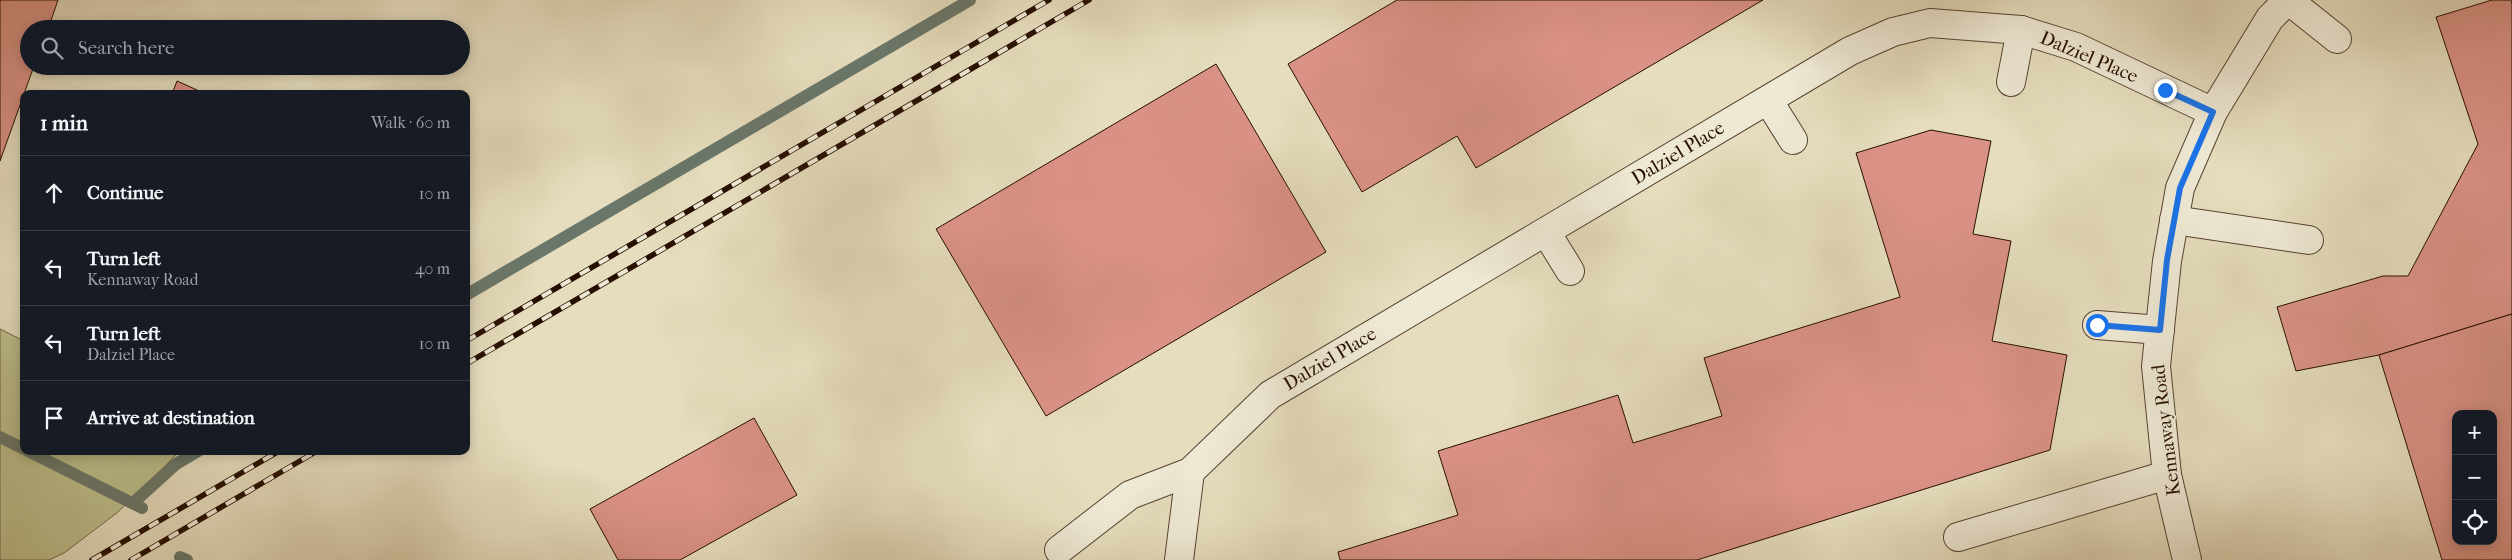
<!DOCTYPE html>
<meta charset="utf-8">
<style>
body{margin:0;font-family:"IM FELL French Canon",serif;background:#20242c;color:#f1f3f6}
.controls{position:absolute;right:15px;bottom:15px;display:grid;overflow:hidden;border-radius:10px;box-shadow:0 2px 12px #0003}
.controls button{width:45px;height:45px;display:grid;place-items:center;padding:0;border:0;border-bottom:1px solid #363941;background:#171b24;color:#f1f3f6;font:25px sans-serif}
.stop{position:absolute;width:15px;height:15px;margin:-11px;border:4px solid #1a73e8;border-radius:50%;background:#fff}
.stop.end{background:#1a73e8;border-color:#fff;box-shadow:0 1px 5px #0008}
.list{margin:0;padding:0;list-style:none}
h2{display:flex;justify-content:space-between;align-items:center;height:65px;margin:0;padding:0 20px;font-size:21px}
h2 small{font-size:16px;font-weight:400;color:#9ea1a6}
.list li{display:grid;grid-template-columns:32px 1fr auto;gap:15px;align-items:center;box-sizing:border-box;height:75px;padding:0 20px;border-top:1px solid #363941}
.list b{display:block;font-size:19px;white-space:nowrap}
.list p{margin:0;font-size:16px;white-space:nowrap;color:#9ea1a6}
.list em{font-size:16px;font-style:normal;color:#9ea1a6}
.icon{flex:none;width:28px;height:28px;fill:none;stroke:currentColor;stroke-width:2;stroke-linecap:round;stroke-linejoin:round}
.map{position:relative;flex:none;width:2512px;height:560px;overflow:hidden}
.search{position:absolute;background:#171b24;box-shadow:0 2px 12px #0003;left:20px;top:20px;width:450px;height:55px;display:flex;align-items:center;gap:12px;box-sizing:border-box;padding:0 18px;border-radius:28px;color:#9ea1a6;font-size:19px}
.panel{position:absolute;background:#171b24;box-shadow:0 2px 12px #0003;left:20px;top:90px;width:450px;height:365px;border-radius:10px}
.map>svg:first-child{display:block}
.green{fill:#bcbf8c;stroke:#726746}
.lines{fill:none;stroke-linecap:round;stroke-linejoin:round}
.stream{stroke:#6a776a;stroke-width:12}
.building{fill:#da9286;stroke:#270f00;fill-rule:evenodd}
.minor-casing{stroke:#564230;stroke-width:30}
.minor{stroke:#eee9d5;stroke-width:28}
.rail-casing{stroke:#270f00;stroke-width:5.5}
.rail{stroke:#eee9d5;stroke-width:4;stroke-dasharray:11;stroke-linecap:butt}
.route{stroke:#1a73e8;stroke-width:6}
.labels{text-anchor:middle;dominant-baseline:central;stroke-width:4;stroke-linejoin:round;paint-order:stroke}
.street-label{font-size:19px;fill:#270f00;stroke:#eee9d5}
</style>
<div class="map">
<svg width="2512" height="560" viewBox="0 0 2512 560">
<rect width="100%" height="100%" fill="#e5ddbe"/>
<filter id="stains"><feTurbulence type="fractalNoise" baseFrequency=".004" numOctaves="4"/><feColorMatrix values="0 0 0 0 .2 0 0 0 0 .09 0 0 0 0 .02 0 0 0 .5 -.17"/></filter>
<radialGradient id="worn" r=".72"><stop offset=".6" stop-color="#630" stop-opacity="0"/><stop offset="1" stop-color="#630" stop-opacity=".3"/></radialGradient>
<polygon class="green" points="0,329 24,341 24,451 180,451 118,512 64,553 49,560 0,560"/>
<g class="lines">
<g class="stream">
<polyline points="466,295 970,0"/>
<polyline points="0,437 24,449"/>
<polyline points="28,451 142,508"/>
<polyline points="133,503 176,464 198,451"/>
<polyline points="180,557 187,560"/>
</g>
</g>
<g class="building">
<polygon points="0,0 58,0 48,29 29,29 29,66 34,66 0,161"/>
<polygon points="1397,0 1763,0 1476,168 1457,136 1362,192 1288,64"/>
<polygon points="2492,0 2511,0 2512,4 2512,314 2379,355 2296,371 2277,307 2383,276 2408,276 2478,144 2436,17"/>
<polygon points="1216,64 1326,252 1046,416 936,229"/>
<polygon points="177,81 206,94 172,94"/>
<polygon points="1931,130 1991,141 1973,234 2011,241 1992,341 2067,355 2050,450 1697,560 1340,560 1338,552 1458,515 1438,451 1618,395 1633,443 1722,416 1704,358 1900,297 1856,153"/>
<path d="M2512 314V560H2442L2379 355ZM2456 414H2493V541H2456Z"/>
<polygon points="754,418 797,495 680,560 618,560 590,509"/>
</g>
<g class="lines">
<g class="minor-casing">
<g id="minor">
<polyline points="2288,0 2337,39"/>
<polyline points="2011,82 2021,30"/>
<polyline points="1768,100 1793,140"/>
<polyline points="2174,220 2309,240"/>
<polyline points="1546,232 1570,271"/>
<polyline points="2097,325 2160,330"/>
<polyline points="1958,537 2167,475"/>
<polyline points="1059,550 1130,495 1190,472 1270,395 1850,51 1893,32 1930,23 2021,30 2076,47 2213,112"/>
<polyline points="1179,560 1190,472"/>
<polyline points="2187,560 2167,475 2156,366 2167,261 2180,188 2213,112 2270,18 2288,0"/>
</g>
</g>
<use href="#minor" class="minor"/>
<g class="rail-casing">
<g id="rail">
<polyline points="466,341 1049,0"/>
<polyline points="466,364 1089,0"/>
<polyline points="92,560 279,451"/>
<polyline points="131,560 317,451"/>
</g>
</g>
<use href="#rail" class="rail"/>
</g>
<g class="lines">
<polyline class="route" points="2097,325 2160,330 2167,260 2180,188 2213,112 2165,90"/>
</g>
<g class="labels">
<g class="street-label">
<text transform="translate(2089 57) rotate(23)">Dalziel Place</text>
<text transform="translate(1678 153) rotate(-31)">Dalziel Place</text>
<text transform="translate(1330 359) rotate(-31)">Dalziel Place</text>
<text transform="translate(2166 430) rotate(-97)">Kennaway Road</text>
</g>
</g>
<rect width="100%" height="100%" filter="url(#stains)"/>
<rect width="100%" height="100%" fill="url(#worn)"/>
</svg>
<div class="controls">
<button>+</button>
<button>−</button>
<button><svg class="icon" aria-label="locate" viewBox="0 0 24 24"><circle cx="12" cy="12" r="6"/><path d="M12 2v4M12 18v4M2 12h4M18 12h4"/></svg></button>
</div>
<div class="stop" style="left:2097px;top:325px"></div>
<div class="stop end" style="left:2165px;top:90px"></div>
<div class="search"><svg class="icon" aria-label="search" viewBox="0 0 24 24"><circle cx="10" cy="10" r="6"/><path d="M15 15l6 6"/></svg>Search here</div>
<section class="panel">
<h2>1 min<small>Walk · 60 m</small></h2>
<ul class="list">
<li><svg class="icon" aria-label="ahead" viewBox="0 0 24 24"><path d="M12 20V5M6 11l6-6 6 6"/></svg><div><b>Continue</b></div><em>10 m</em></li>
<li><svg class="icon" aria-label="left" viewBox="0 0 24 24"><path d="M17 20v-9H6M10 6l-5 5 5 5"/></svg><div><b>Turn left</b><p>Kennaway Road</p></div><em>40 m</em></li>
<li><svg class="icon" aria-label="left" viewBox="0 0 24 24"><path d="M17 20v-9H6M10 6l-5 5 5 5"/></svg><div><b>Turn left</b><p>Dalziel Place</p></div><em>10 m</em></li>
<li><svg class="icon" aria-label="arrive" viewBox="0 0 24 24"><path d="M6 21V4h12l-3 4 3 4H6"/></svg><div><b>Arrive at destination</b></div></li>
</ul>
</section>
</div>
